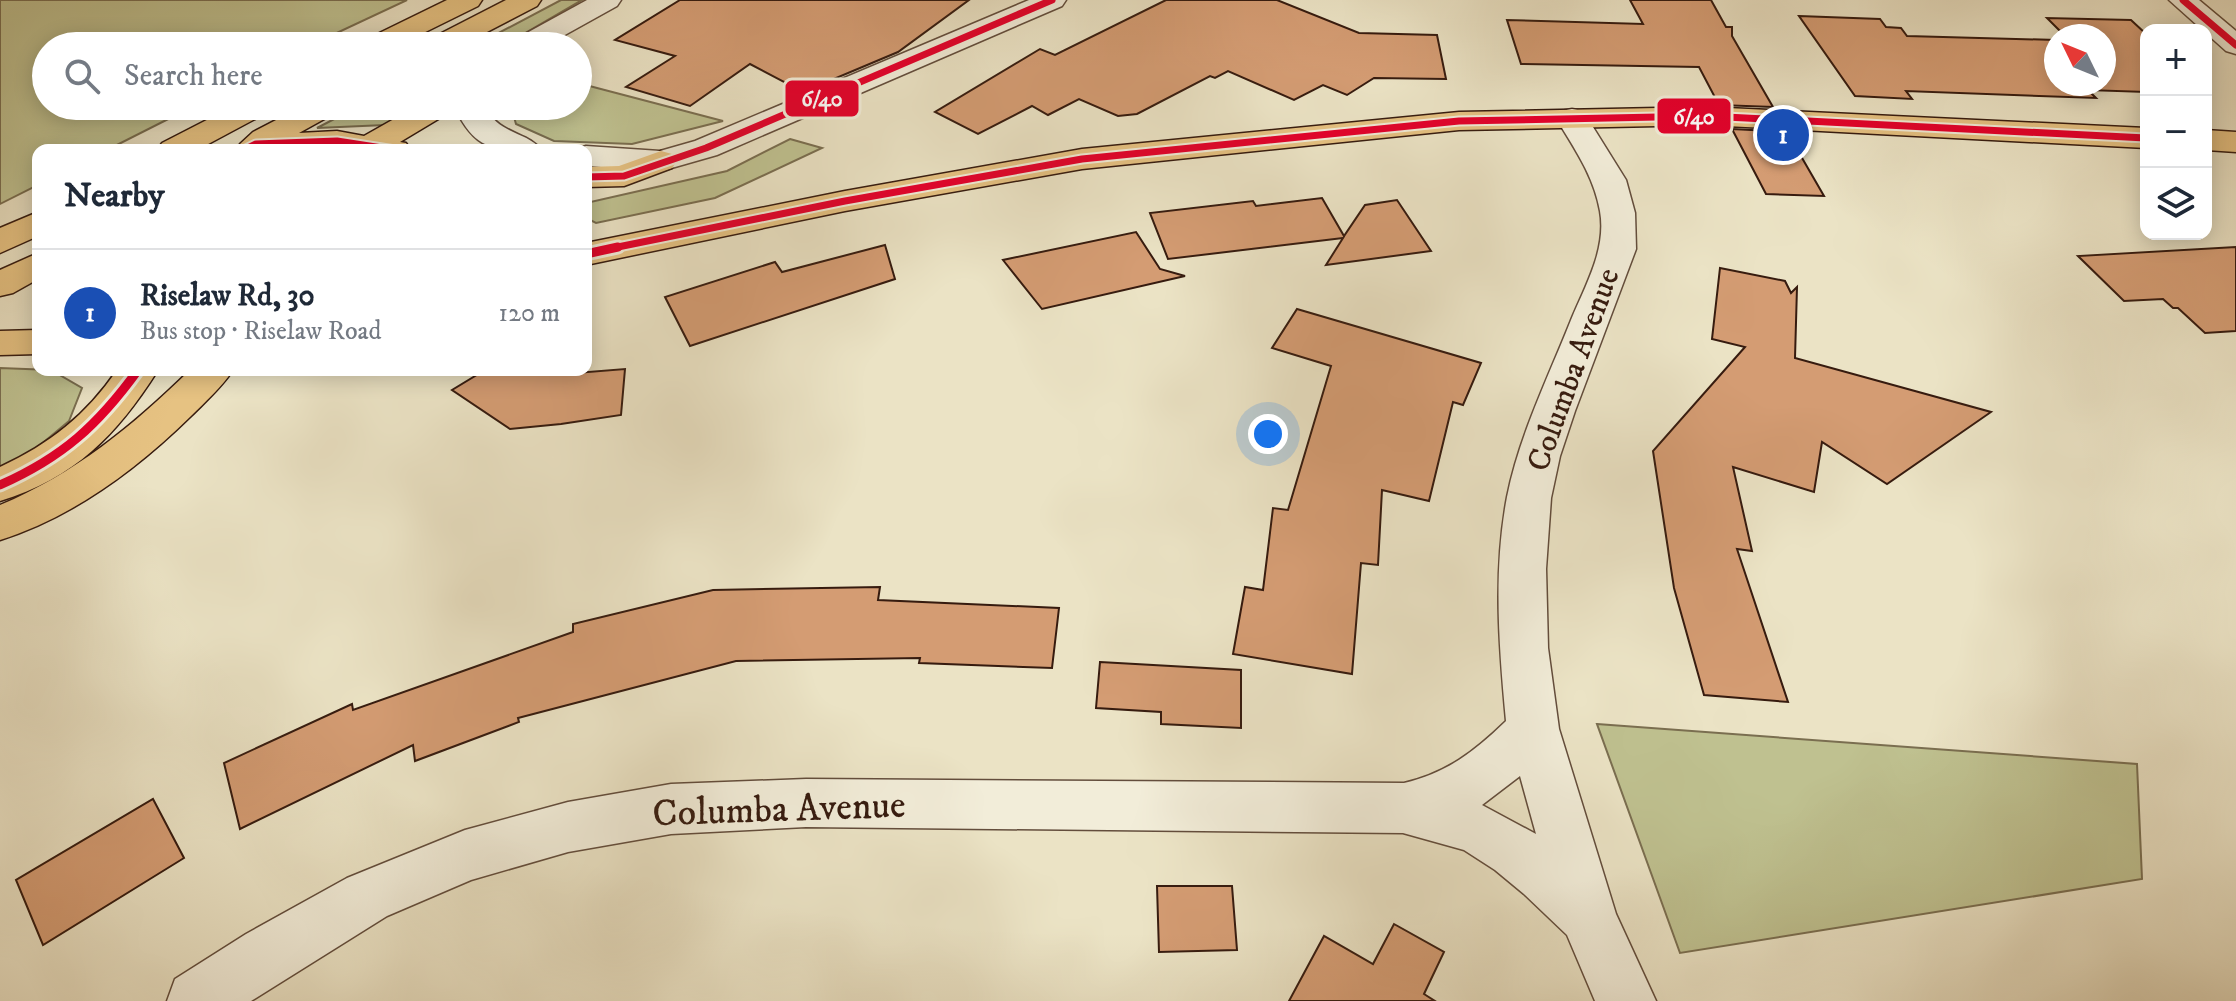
<!DOCTYPE html>
<meta charset="utf-8">
<style>
body{margin:0;font-family:"IM FELL DW Pica",serif;background:#f2f2f3;color:#1f2937}
.controls{position:absolute;right:24px;top:24px;display:grid;overflow:hidden;border-radius:16px;box-shadow:0 4px 20px #0003}
.controls button{width:72px;height:72px;display:grid;place-items:center;padding:0;border:0;border-bottom:2px solid #e0e1e3;background:#fff;color:#1f2937;font:40px sans-serif}
.compass{position:absolute;left:2044px;top:24px;width:72px;height:72px;border-radius:50%;background:#fff;box-shadow:0 4px 20px #0003;rotate:313deg}
.you{position:absolute;left:1268px;top:434px;width:28px;height:28px;margin:-20px;border:6px solid #fff;border-radius:50%;background:#1a73e8;box-shadow:0 0 0 12px #1a73e833}
.badge{display:grid;place-items:center;width:52px;height:52px;border-radius:50%;background:#111827;color:#fff;font-size:26px;font-weight:700}
.pin{position:absolute;translate:-50% -50%;border:4px solid #fff;box-shadow:0 2px 8px #0006}
.list{margin:0;padding:0;list-style:none}
h2{display:flex;justify-content:space-between;align-items:center;height:104px;margin:0;padding:0 32px;font-size:34px}
h2 small{font-size:26px;font-weight:400;color:#747a83}
.list li{display:grid;grid-template-columns:52px 1fr auto;gap:24px;align-items:center;box-sizing:border-box;height:128px;padding:0 32px;border-top:2px solid #e0e1e3}
.list b{display:block;font-size:30px;white-space:nowrap}
.list p{margin:0;font-size:26px;white-space:nowrap;color:#747a83}
.list em{font-size:26px;font-style:normal;color:#747a83}
.icon{flex:none;width:44px;height:44px;fill:none;stroke:currentColor;stroke-width:2;stroke-linecap:round;stroke-linejoin:round}
.map{position:relative;flex:none;width:2236px;height:1001px;overflow:hidden}
.search{position:absolute;background:#fff;box-shadow:0 4px 20px #0003;left:32px;top:32px;width:560px;height:88px;display:flex;align-items:center;gap:20px;box-sizing:border-box;padding:0 28px;border-radius:44px;color:#747a83;font-size:30px}
.panel{position:absolute;background:#fff;box-shadow:0 4px 20px #0003;left:32px;top:144px;width:560px;height:232px;border-radius:16px}
.map>svg:first-child{display:block}
.green{fill:#bfc190;stroke:#7a6e50;stroke-width:2}
.building{fill:#d49c73;stroke:#361b0f;stroke-width:2}
.lines{fill:none;stroke-linecap:round;stroke-linejoin:round}
.minor-casing{stroke:#634d3c;stroke-width:3}
.major-casing{stroke:#361b0f;stroke-width:3}
.highway-casing{stroke:#361b0f;stroke-width:3}
.minor{fill:#f2edd9;fill-rule:evenodd}
.major{fill:#e6c282;fill-rule:evenodd}
.highway{fill:#e6c282;fill-rule:evenodd}
.bus-1-far1-casing{stroke:#f2edd9;stroke-width:11}
.bus-1-casing{stroke:#f2edd9;stroke-width:15}
.bus-1-far1{stroke:#e4002b;stroke-width:7}
.bus-1{stroke:#e4002b;stroke-width:9}
.labels{text-anchor:middle;dominant-baseline:central;stroke-width:7;stroke-linejoin:round;paint-order:stroke}
.street-label{font-size:32px;fill:#361b0f;stroke:#f2edd9}
.near-street-label{font-size:38px;fill:#361b0f;stroke:#f2edd9}
.line-badge{stroke:#f2edd9;stroke-width:3}
.badge-label{font-size:22px;text-anchor:middle;font-weight:bold;fill:#fff}
</style>
<div class="map">
<svg width="2236" height="1001" viewBox="0 0 2236 1001">
<rect width="100%" height="100%" fill="#ebe3c5"/>
<filter id="stains"><feTurbulence type="fractalNoise" baseFrequency=".0025" numOctaves="4"/><feColorMatrix values="0 0 0 0 .2 0 0 0 0 .09 0 0 0 0 .02 0 0 0 .5 -.17"/></filter>
<radialGradient id="worn" r=".72"><stop offset=".6" stop-color="#630" stop-opacity="0"/><stop offset="1" stop-color="#630" stop-opacity=".3"/></radialGradient>
<g class="green">
<polygon points="0,0 407,0 309,46 46,46 46,106 194,106 107,150 38,150 38,185 0,204"/>
<polygon points="561,0 582,0 503,46 474,46"/>
<polygon points="578,83 723,121 632,144 554,141 516,124 511,106 578,106"/>
<polygon points="359,106 427,106 385,125 317,128"/>
<polygon points="790,139 822,148 715,198 596,223 586,218 586,203 727,171"/>
<polygon points="0,368 51,370 82,388 69,421 27,456 0,467"/>
<polygon points="1597,724 2137,764 2142,879 1680,953"/>
</g>
<g class="building">
<polygon points="680,0 969,0 898,52 803,92 750,64 690,106 626,87 675,56 615,40"/>
<polygon points="1166,0 1277,0 1359,33 1437,35 1446,79 1374,78 1347,95 1323,85 1294,100 1228,71 1215,78 1210,76 1137,114 1118,116 1079,99 1048,115 1032,106 978,134 935,112 1040,49 1055,55"/>
<polygon points="1630,0 1711,0 1726,27 1732,27 1732,36 1773,107 1719,105 1699,67 1521,64 1507,20 1643,24"/>
<polygon points="1799,16 1880,19 1886,27 1901,28 1907,36 2056,40 2056,84 2104,84 2104,36 2065,36 2047,18 2131,20 2146,34 2146,92 2088,90 2096,98 1906,91 1912,99 1855,96"/>
<polygon points="1732,129 1787,132 1824,196 1766,194"/>
<polygon points="1322,198 1344,236 1365,205 1397,200 1431,251 1326,265 1343,238 1168,259 1150,213 1253,201 1256,206"/>
<polygon points="1136,232 1160,269 1185,276 1042,309 1003,260"/>
<polygon points="885,245 895,279 690,346 665,297 775,262 782,272"/>
<polygon points="2236,247 2236,331 2205,333 2178,308 2173,308 2163,299 2124,301 2078,256"/>
<polygon points="1720,268 1785,281 1791,293 1797,287 1795,358 1991,412 1887,484 1822,442 1814,492 1733,467 1752,551 1737,549 1788,702 1704,695 1674,588 1653,451 1745,347 1712,339"/>
<polygon points="1297,309 1481,363 1463,405 1453,402 1429,501 1382,490 1378,565 1361,563 1352,674 1233,654 1245,587 1263,590 1273,508 1288,510 1331,366 1272,348"/>
<polygon points="625,369 621,415 561,424 510,429 452,390 485,370 542,370 551,375"/>
<polygon points="880,587 878,600 1059,608 1052,668 919,663 920,658 736,661 518,718 519,722 415,761 413,745 240,829 224,763 352,704 353,710 573,632 573,624 713,590"/>
<polygon points="1100,662 1241,670 1241,728 1161,724 1161,712 1096,708"/>
<polygon points="153,799 184,858 43,945 16,880"/>
<polygon points="1157,886 1232,886 1237,950 1159,952"/>
<polygon points="1394,924 1444,952 1424,994 1435,1001 1289,1001 1324,936 1373,964"/>
</g>
<g class="lines">
<g class="minor-casing">
<g id="minor">
<polygon points="587,0 621,0 617,6 545,46 510,46 514,40"/>
<polygon points="1029,0 1066,0 1062,6 717,155 661,171 586,166 586,150 574,150 586,146 660,151 695,141"/>
<polygon points="2169,0 2199,0 2236,31 2236,54 2226,51"/>
<path d="M454 106H484C500 136 528 131 541 150 495 150 476 153 454 106Z"/>
<path d="M1572 109 1583 111 1626 180 1635 213 1636 249 1575 411 1560 456 1551 498 1546 569 1548 648 1559 729 1616 914 1656 1001H1595L1567 935 1524 894 1495 870 1464 850 1403 833 806 827 671 834 568 852 471 880 387 916 251 1001H167L175 979 246 934 347 878 465 830 568 802 671 784 806 779 1404 783C1447 773 1475 751 1506 721 1499 647 1493 571 1507 497 1519 436 1548 378 1571 320 1585 286 1607 249 1600 211 1594 176 1574 148 1556 118L1561 111ZM1520 776 1536 834 1482 805Z"/>
</g>
</g>
<g class="major-casing">
<g id="major">
<polygon points="1706,107 2146,128 2146,148 1706,125 1459,130 1082,169 845,211 586,265 586,243 845,191 1082,149 1459,112"/>
<polygon points="2206,130 2236,132 2236,152 2206,150"/>
<polygon points="38,330 38,354 0,355 0,331"/>
</g>
</g>
<g class="highway-casing">
<g id="highway">
<polygon points="447,0 482,0 478,6 397,46 361,46 365,40"/>
<polygon points="506,0 541,0 537,6 460,46 426,45 430,39"/>
<polygon points="234,106 272,106 268,112 197,150 157,150 162,143"/>
<polygon points="303,106 341,106 337,112 299,133 337,131 364,136 417,106 454,106 450,112 400,142 406,143 411,150 244,150 240,144 253,132"/>
<polygon points="661,151 672,154 677,161 672,168 624,186 586,187 586,167 619,166"/>
<polygon points="38,212 38,236 0,253 0,228"/>
<polygon points="38,253 38,279 13,293 0,296 0,270"/>
<path d="M117 370H158C117 435 75 478 0 501V467C50 444 86 415 117 370Z"/>
<path d="M190 370H233C222 387 206 401 191 416 137 469 73 517 0 540V505C73 475 134 425 190 370Z"/>
</g>
</g>
<use href="#minor" class="minor"/>
<use href="#major" class="major"/>
<use href="#highway" class="highway"/>
<g class="bus-1-far1-casing">
<g id="bus-1-far1">
<polyline points="2183,0 2236,45"/>
<polyline points="244,150 256,144 337,141 395,150"/>
<polyline points="586,177 624,176 706,148 1052,0"/>
<polyline points="608,249 845,201 1082,159 1459,121 1706,116 2146,138"/>
</g>
</g>
<g class="bus-1-casing">
<g id="bus-1">
<polyline points="586,254 618,247"/>
<path d="M0 485C63 457 98 425 138 370"/>
</g>
</g>
<use href="#bus-1-far1" class="bus-1-far1"/>
<use href="#bus-1" class="bus-1"/>
</g>
<g class="labels">
<g class="street-label">
<text transform="translate(1574 370) rotate(-70)">Columba Avenue</text>
</g>
<g class="near-street-label">
<text transform="translate(779 810) rotate(-2)">Columba Avenue</text>
</g>
</g>
<g class="line-badge">
<rect x="784" y="79" width="76" height="39" rx="8" fill="#e4002b"/>
<rect x="1656" y="97" width="76" height="38" rx="8" fill="#e4002b"/>
</g>
<g class="badge-label">
<text x="822" y="106">6/40</text>
<text x="1694" y="124">6/40</text>
</g>
<rect width="100%" height="100%" filter="url(#stains)"/>
<rect width="100%" height="100%" fill="url(#worn)"/>
</svg>
<div class="controls">
<button>+</button>
<button>−</button>
<button><svg class="icon" aria-label="layers" viewBox="0 0 24 24"><path d="M12 4l9 5-9 5-9-5zM3 14l9 5 9-5"/></svg></button>
</div>
<svg class="compass" viewBox="-18 -18 36 36"><path d="M0-13l5 13h-10z" fill="#e53935"/><path d="M0 13l5-13h-10z" fill="#747a83"/></svg>
<div class="you"></div>
<div class="pin badge" style="left:1783px;top:135px;background:#1a4fb4">1</div>
<div class="search"><svg class="icon" aria-label="search" viewBox="0 0 24 24"><circle cx="10" cy="10" r="6"/><path d="M15 15l6 6"/></svg>Search here</div>
<section class="panel">
<h2>Nearby<small></small></h2>
<ul class="list">
<li><span class="badge" style="background:#1a4fb4">1</span><div><b>Riselaw Rd, 30</b><p>Bus stop · Riselaw Road</p></div><em>120 m</em></li>
</ul>
</section>
</div>
